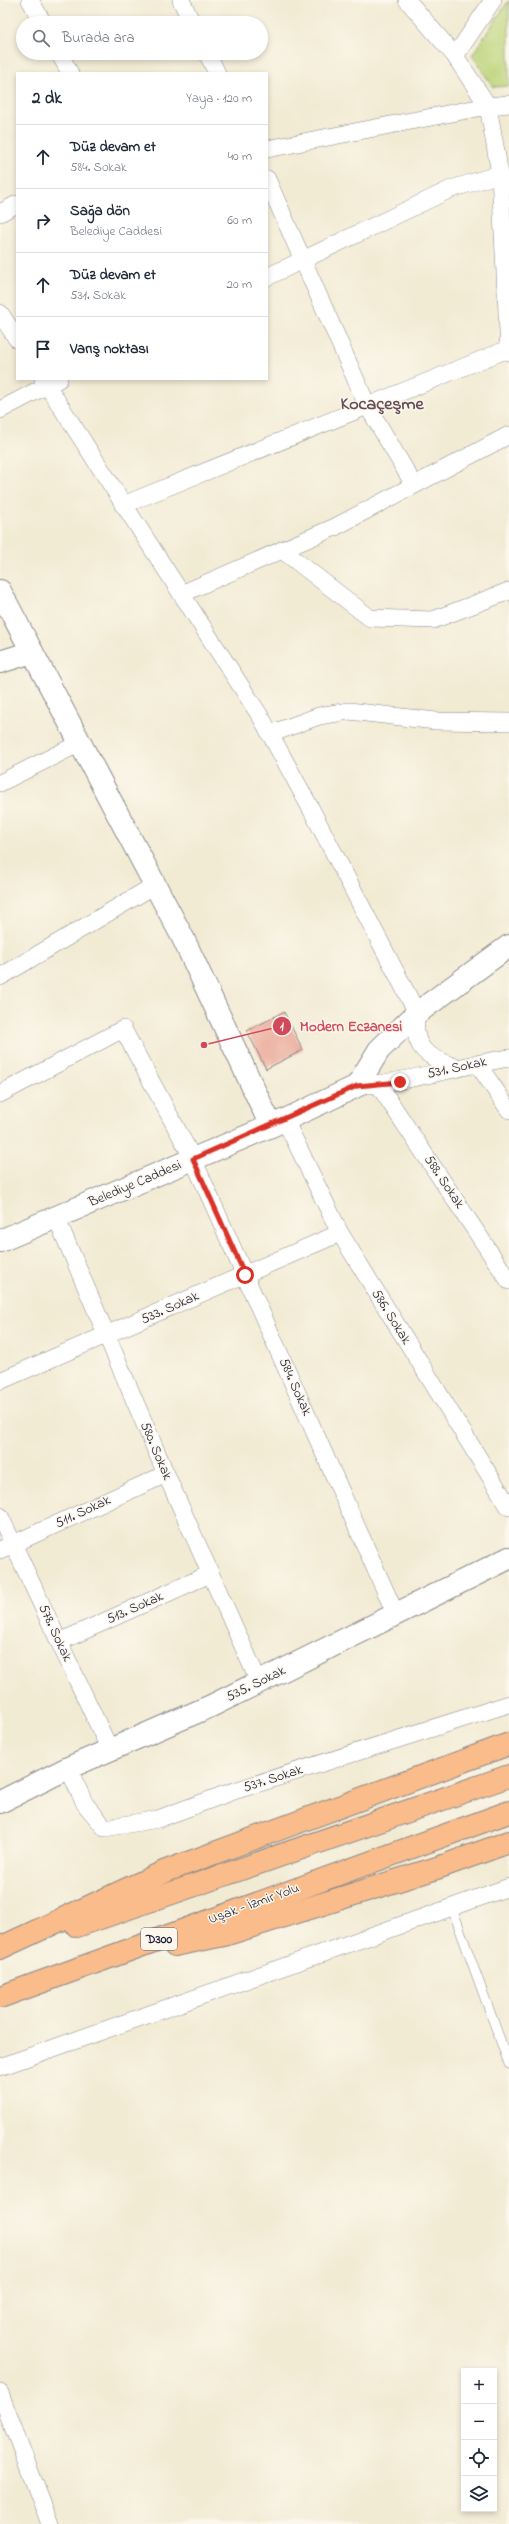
<!DOCTYPE html>
<html lang="tr">
<meta charset="utf-8">
<style>
body{margin:0;font-family:"Indie Flower",sans-serif;background:#f2f2f3;color:#1f2937}
.controls{position:absolute;right:12px;bottom:12px;display:grid;overflow:hidden;border-radius:0px;box-shadow:0 2px 6px #0003}
.controls button{width:36px;height:36px;display:grid;place-items:center;padding:0;border:0;border-bottom:1px solid #e0e1e3;background:#fff;color:#1f2937;font:20px sans-serif}
.stop{position:absolute;width:12px;height:12px;margin:-9px;border:3px solid #d93025;border-radius:50%;background:#fff}
.stop.end{background:#d93025;border-color:#fff;box-shadow:0 1px 4px #0008}
.list{margin:0;padding:0;list-style:none}
h2{display:flex;justify-content:space-between;align-items:center;height:52px;margin:0;padding:0 16px;font-size:17px}
h2 small{font-size:13px;font-weight:400;color:#747a83}
.list li{display:grid;grid-template-columns:26px 1fr auto;gap:12px;align-items:center;box-sizing:border-box;height:64px;padding:0 16px;border-top:1px solid #e0e1e3}
.list b{display:block;font-size:15px;white-space:nowrap}
.list p{margin:0;font-size:13px;white-space:nowrap;color:#747a83}
.list em{font-size:13px;font-style:normal;color:#747a83}
.icon{flex:none;width:22px;height:22px;fill:none;stroke:currentColor;stroke-width:2;stroke-linecap:round;stroke-linejoin:round}
.map{position:relative;flex:none;width:509px;height:2524px;overflow:hidden}
.search{position:absolute;background:#fff;box-shadow:0 2px 6px #0003;left:16px;top:16px;width:252px;height:44px;display:flex;align-items:center;gap:10px;box-sizing:border-box;padding:0 14px;border-radius:22px;color:#747a83;font-size:15px}
.panel{position:absolute;background:#fff;box-shadow:0 2px 6px #0003;left:16px;top:72px;width:252px;height:308px;border-radius:0px}
.map>svg:first-child{display:block}
.green{fill:#bcd377;stroke:#6f7a59}
.building{fill:#e89e8d}
.lines{fill:none;stroke-linecap:round;stroke-linejoin:round}
.service-casing{stroke:#8a8688;stroke-width:10}
.minor-casing{stroke:#8a8688;stroke-width:18}
.tertiary-casing{stroke:#8a8688;stroke-width:24}
.trunk-casing{stroke:#8a8688;stroke-width:24}
.service{stroke:#fff;stroke-width:9}
.minor{stroke:#fff;stroke-width:17}
.tertiary{stroke:#fff;stroke-width:22}
.trunk{stroke:#f9bc8a;stroke-width:22}
.route{stroke:#d93025;stroke-width:5}
.labels{text-anchor:middle;dominant-baseline:central;stroke-width:3;stroke-linejoin:round;paint-order:stroke}
.shield{fill:#fbf7ec;stroke:#636270;stroke-width:1}
.shield-label{font-size:13px;font-weight:bold;fill:#22223b}
.street-label{font-size:14px;fill:#22223b;stroke:#fbf7ec}
.district-label{font-size:18px;font-weight:bold;fill:#674d58;stroke:#fbf7ec}
.leader{fill:none;stroke:#d1495b;stroke-width:1.5}
.callout-dot{fill:#d1495b;stroke:#fbf7ec;stroke-width:1.5}
.mark-label{font-size:12px;text-anchor:middle;font-weight:bold;fill:#fff}
.callout-label{font-size:15px;text-anchor:middle;font-weight:bold;fill:#d1495b;stroke:#fbf7ec;stroke-width:3;stroke-linejoin:round;paint-order:stroke}
</style>
<div class="map">
<svg width="509" height="2524" viewBox="0 0 509 2524">
<rect width="100%" height="100%" fill="#fbf7ec"/>
<filter id="ink" filterUnits="userSpaceOnUse"><feTurbulence type="fractalNoise" baseFrequency=".025" numOctaves="2"/><feDisplacementMap in="SourceGraphic" scale="8" xChannelSelector="R" yChannelSelector="G"/><feConvolveMatrix kernelMatrix="1 2 1 2 8 2 1 2 1" color-interpolation-filters="sRGB"/></filter>
<filter id="wash" filterUnits="userSpaceOnUse"><feTurbulence type="fractalNoise" baseFrequency=".012" numOctaves="4" result="noise"/><feDisplacementMap in="SourceGraphic" scale="16" xChannelSelector="R" yChannelSelector="G"/><feGaussianBlur stdDeviation="0.9" result="paint"/><feColorMatrix in="noise" values="0 0 0 0 0 0 0 0 0 0 0 0 0 0 0 0 0 1.4 0 .05"/><feComposite in="paint" operator="in"/></filter>
<g filter="url(#wash)">
<rect width="100%" height="100%" fill="#f2ebd4"/>
<polygon class="green" points="509,0 509,86 493,87 472,55"/>
<g id="blocks">
<polygon class="building" points="284,1012 303,1050 266,1069 247,1031"/>
</g>
</g>
<g filter="url(#ink)">
<use href="#blocks" fill-opacity="0" stroke="#8a8688" stroke-width="1"/>
<g class="lines">
<g class="service-casing">
<polyline id="service" points="452,1908 509,2064"/>
</g>
<g class="minor-casing">
<g id="minor">
<polyline points="30,0 43,23"/>
<polyline points="181,0 192,23"/>
<polyline points="407,0 455,56 488,106 500,174 509,352"/>
<polyline points="59,53 70,73"/>
<polyline points="207,53 217,73"/>
<polyline points="455,56 493,0"/>
<polyline points="267,149 488,106 509,104"/>
<polyline points="267,179 367,405 414,485"/>
<polyline points="0,213 17,204"/>
<polyline points="267,277 451,189 500,174"/>
<polyline points="0,313 17,339"/>
<path d="M43 379 262 719 311 809 417 1013C411 1048 426 1056 455 1067"/>
<polyline points="0,410 59,379"/>
<polyline points="123,505 508,349"/>
<polyline points="282,550 370,618 433,620 509,591"/>
<polyline points="181,594 335,527 509,435"/>
<polyline points="270,734 319,716 349,711 436,721 509,722"/>
<polyline points="0,783 80,743"/>
<polyline points="0,977 155,885"/>
<polyline points="477,1063 509,1110"/>
<polyline points="378,1084 509,1281"/>
<path d="M369 1085C417 1080 462 1065 509 1058"/>
<polyline points="0,1094 123,1029 193,1159 396,1615"/>
<polyline points="285,1120 340,1233 509,1507"/>
<polyline points="56,1217 166,1474 259,1682"/>
<polyline points="0,1381 340,1233"/>
<polyline points="0,1516 110,1750"/>
<polyline points="0,1550 166,1474"/>
<polyline points="59,1642 210,1574"/>
<polyline points="68,1768 85,1804 105,1828 158,1819 231,1792 509,1704"/>
<polyline points="0,2067 509,1887"/>
<polyline points="0,2393 50,2524"/>
</g>
</g>
<g class="tertiary-casing">
<g id="tertiary">
<polyline points="0,591 183,938 271,1126"/>
<polyline points="0,662 32,652"/>
<polyline points="0,1241 285,1120 357,1086 379,1050 417,1013 509,946"/>
<polyline points="0,1802 68,1768 211,1706 509,1558"/>
</g>
</g>
<g class="trunk-casing">
<g id="trunk">
<polyline points="77,1926 509,1776"/>
<polyline points="175,1945 224,1935 440,1867 509,1842"/>
<polyline points="0,1948 166,1871 509,1744"/>
<polyline points="0,1997 509,1812"/>
</g>
</g>
<use href="#service" class="service"/>
<use href="#minor" class="minor"/>
<use href="#tertiary" class="tertiary"/>
<use href="#trunk" class="trunk"/>
</g>
</g>
<g class="lines" filter="url(#ink)">
<polyline class="route" points="245,1275 193,1159 357,1086 400,1082"/>
</g>
<g class="labels">
<rect class="shield" x="141" y="1928" width="36" height="22" rx="3"/>
<g class="shield-label">
<text x="159" y="1939">D300</text>
</g>
<g class="street-label">
<text transform="translate(457 1068) rotate(-12)">531. Sokak</text>
<text transform="translate(444 1182) rotate(56)">588. Sokak</text>
<text transform="translate(135 1184) rotate(-23)">Belediye Caddesi</text>
<text transform="translate(170 1308) rotate(-24)">533. Sokak</text>
<text transform="translate(391 1317) rotate(58)">586. Sokak</text>
<text transform="translate(295 1387) rotate(66)">584. Sokak</text>
<text transform="translate(156 1451) rotate(67)">580. Sokak</text>
<text transform="translate(83 1512) rotate(-25)">511. Sokak</text>
<text transform="translate(135 1608) rotate(-24)">513. Sokak</text>
<text transform="translate(55 1633) rotate(65)">578. Sokak</text>
<text transform="translate(256 1684) rotate(-26)">535. Sokak</text>
<text transform="translate(273 1779) rotate(-18)">537. Sokak</text>
<text transform="translate(254 1904) rotate(-20)">Uşak - İzmir Yolu</text>
</g>
<g class="district-label">
<text x="382" y="405">Kocaçeşme</text>
</g>
</g>
<path class="leader" d="M204 1045L282 1026"/>
<g class="callout-dot">
<circle cx="204" cy="1045" r="4"/>
<circle cx="282" cy="1026" r="10"/>
</g>
<g class="mark-label">
<text x="282" y="1030">1</text>
</g>
<g class="callout-label">
<text x="351" y="1031">Modern Eczanesi</text>
</g>
</svg>
<div class="controls">
<button>+</button>
<button>−</button>
<button><svg class="icon" aria-label="locate" viewBox="0 0 24 24"><circle cx="12" cy="12" r="6"/><path d="M12 2v4M12 18v4M2 12h4M18 12h4"/></svg></button>
<button><svg class="icon" aria-label="layers" viewBox="0 0 24 24"><path d="M12 4l9 5-9 5-9-5zM3 14l9 5 9-5"/></svg></button>
</div>
<div class="stop" style="left:245px;top:1275px"></div>
<div class="stop end" style="left:400px;top:1082px"></div>
<div class="search"><svg class="icon" aria-label="search" viewBox="0 0 24 24"><circle cx="10" cy="10" r="6"/><path d="M15 15l6 6"/></svg>Burada ara</div>
<section class="panel">
<h2>2 dk<small>Yaya · 120 m</small></h2>
<ul class="list">
<li><svg class="icon" aria-label="ahead" viewBox="0 0 24 24"><path d="M12 20V5M6 11l6-6 6 6"/></svg><div><b>Düz devam et</b><p>584. Sokak</p></div><em>40 m</em></li>
<li><svg class="icon" aria-label="right" viewBox="0 0 24 24"><path d="M7 20v-9h11M14 6l5 5-5 5"/></svg><div><b>Sağa dön</b><p>Belediye Caddesi</p></div><em>60 m</em></li>
<li><svg class="icon" aria-label="ahead" viewBox="0 0 24 24"><path d="M12 20V5M6 11l6-6 6 6"/></svg><div><b>Düz devam et</b><p>531. Sokak</p></div><em>20 m</em></li>
<li><svg class="icon" aria-label="arrive" viewBox="0 0 24 24"><path d="M6 21V4h12l-3 4 3 4H6"/></svg><div><b>Varış noktası</b></div></li>
</ul>
</section>
</div>
